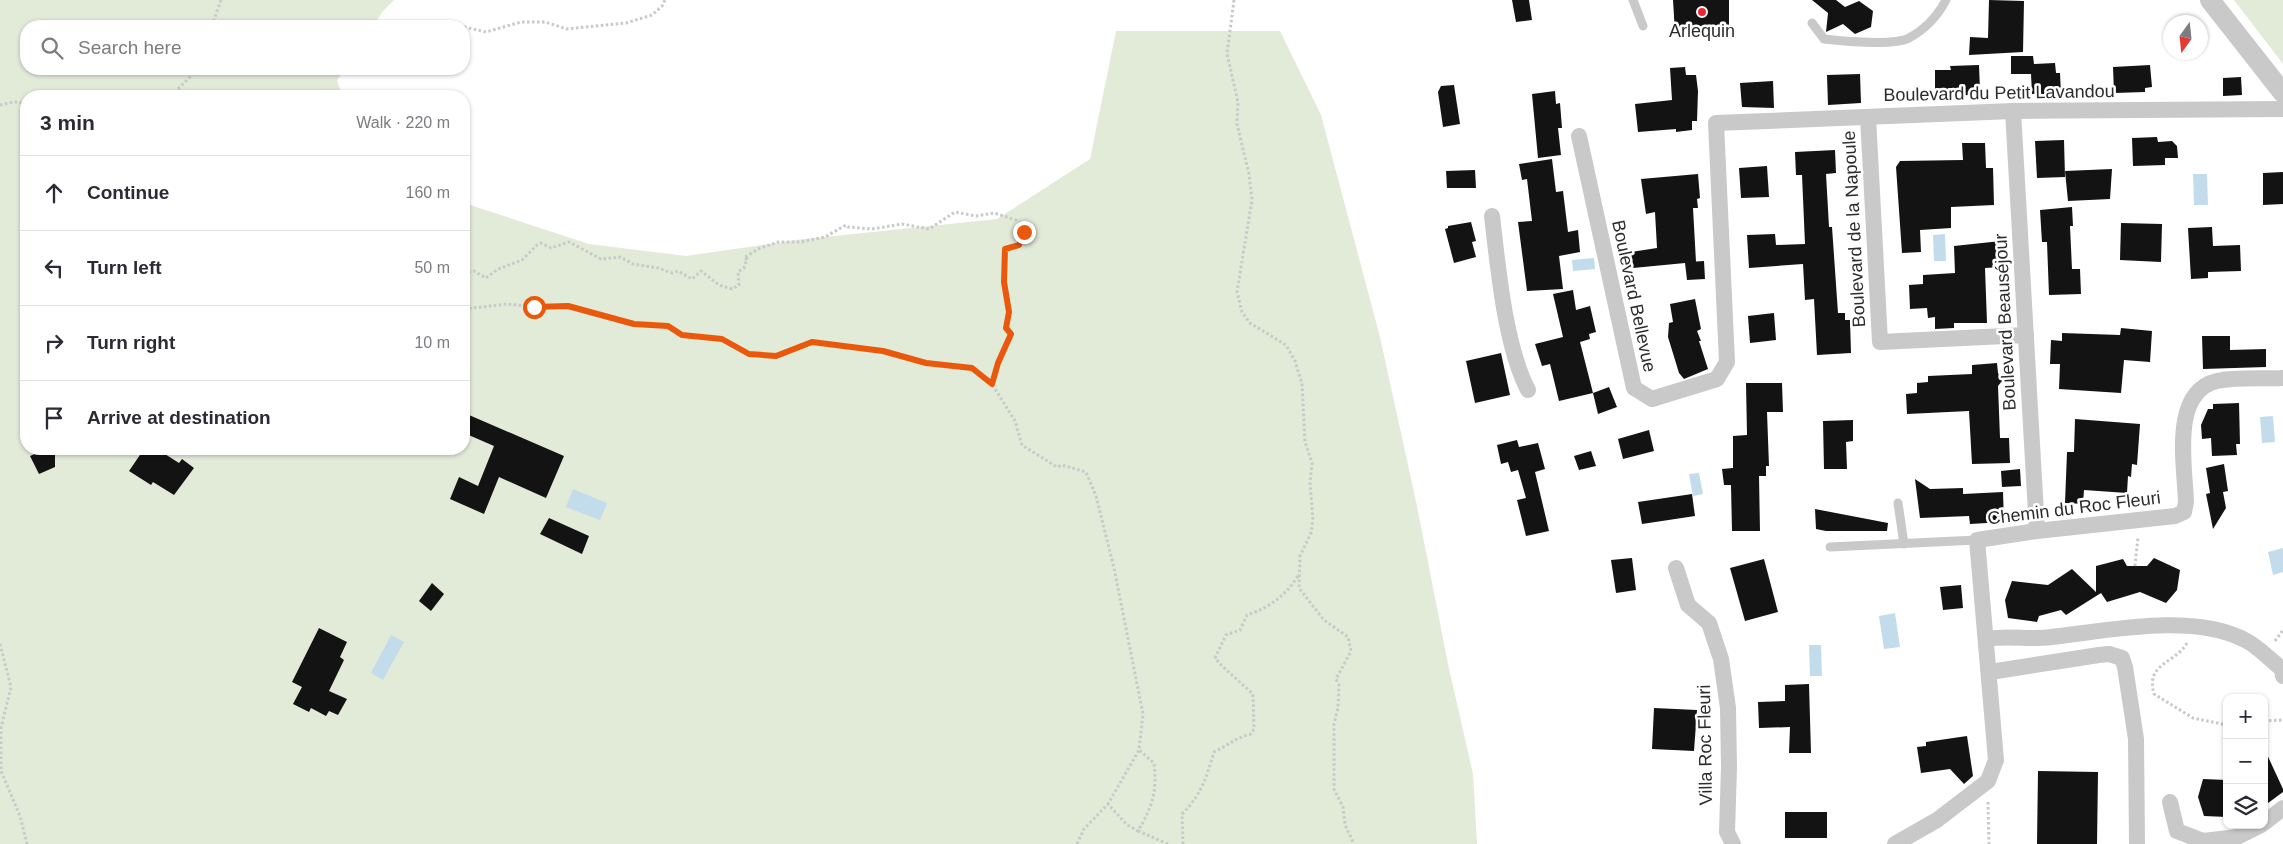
<!DOCTYPE html>
<meta charset="utf-8">
<style>
body{margin:0;font-family:Arial,sans-serif;background:#f2f2f3;color:#2b2b33}
.controls{position:absolute;right:15px;bottom:15px;display:grid;overflow:hidden;border-radius:10px;box-shadow:0 1px 4px #0004}
.controls button{width:45px;height:45px;display:grid;place-items:center;padding:0;border:0;border-bottom:1px solid #e1e1e2;background:#fff;color:#2b2b33;font:25px sans-serif}
.compass{position:absolute;left:2163px;top:15px;width:45px;height:45px;border-radius:50%;background:#fff;box-shadow:0 1px 4px #0004;rotate:195deg}
.stop{position:absolute;width:15px;height:15px;margin:-11px;border:4px solid #ea580c;border-radius:50%;background:#fff}
.stop.end{background:#ea580c;border-color:#fff;box-shadow:0 1px 5px #0008}
.list{margin:0;padding:0;list-style:none}
h2{display:flex;justify-content:space-between;align-items:center;height:65px;margin:0;padding:0 20px;font-size:21px}
h2 small{font-size:16px;font-weight:400;color:#7c7c81}
.list li{display:grid;grid-template-columns:32px 1fr auto;gap:15px;align-items:center;box-sizing:border-box;height:75px;padding:0 20px;border-top:1px solid #e1e1e2}
.list b{display:block;font-size:19px;white-space:nowrap}
.list em{font-size:16px;font-style:normal;color:#7c7c81}
.icon{flex:none;width:28px;height:28px;fill:none;stroke:currentColor;stroke-width:2;stroke-linecap:round;stroke-linejoin:round}
.map{position:relative;flex:none;width:2283px;height:844px;overflow:hidden}
.search{position:absolute;background:#fff;box-shadow:0 1px 4px #0004;left:20px;top:20px;width:450px;height:55px;display:flex;align-items:center;gap:12px;box-sizing:border-box;padding:0 18px;border-radius:20px;color:#7c7c81;font-size:19px}
.panel{position:absolute;background:#fff;box-shadow:0 1px 4px #0004;left:20px;top:90px;width:450px;height:365px;border-radius:20px}
.map>svg:first-child{display:block}
.green{fill:#e2ead8}
.water{fill:#c3dceb}
.building{fill:#131313}
.lines{fill:none;stroke-linecap:round;stroke-linejoin:round}
.path{stroke:#c9c9c9;stroke-width:3;stroke-dasharray:2.5 2.5;stroke-linecap:butt}
.service{stroke:#c9c9c9;stroke-width:9}
.minor{stroke:#c9c9c9;stroke-width:16}
.tertiary{stroke:#c9c9c9;stroke-width:20}
.route{stroke:#ea580c;stroke-width:6}
.poi-dot{fill:#ea2738;stroke:#fff;stroke-width:2}
.labels{text-anchor:middle;dominant-baseline:central;stroke-width:5;stroke-linejoin:round;paint-order:stroke}
.poi-label{font-size:18px;fill:#2c2c2c;stroke:#fff}
.street-label{font-size:18px;fill:#2c2c2c;stroke:#fff}
</style>
<div class="map">
<svg width="2283" height="844" viewBox="0 0 2283 844">
<rect width="100%" height="100%" fill="#fff"/>
<g class="green">
<polygon points="0,0 394,0 383,11 373,26 26,26 26,69 345,69 337,80 342,96 26,96 26,449 464,449 464,203 589,244 686,256 796,240 997,219 1090,159 1116,31 1280,31 1321,115 1380,337 1417,506 1448,664 1473,774 1477,844 0,844"/>
<polygon points="2234,0 2283,0 2283,64"/>
</g>
<g class="water">
<polygon points="2193,174 2207,174 2208,205 2194,205"/>
<polygon points="1945,234 1946,261 1934,261 1933,235"/>
<polygon points="1594,258 1595,269 1573,271 1572,260"/>
<polygon points="2273,416 2275,442 2262,443 2260,417"/>
<polygon points="1699,473 1703,494 1693,496 1689,474"/>
<polygon points="573,489 607,503 600,520 566,507"/>
<polygon points="2283,548 2283,572 2273,575 2268,552"/>
<polygon points="1895,613 1900,647 1884,649 1879,616"/>
<polygon points="391,635 404,642 383,680 371,673"/>
<polygon points="1809,645 1821,645 1822,676 1810,676"/>
</g>
<g class="building">
<polygon points="1512,0 1529,0 1532,20 1516,22"/>
<polygon points="1673,0 1729,0 1729,29 1675,33"/>
<polygon points="1812,0 1836,0 1845,7 1859,1 1873,11 1871,27 1855,34 1843,24 1826,32 1828,13"/>
<polygon points="1989,0 2024,1 2023,52 1969,55 1970,37 1988,38"/>
<polygon points="2011,56 2033,56 2034,64 2055,63 2056,73 2060,73 2061,94 2032,94 2031,74 2011,74"/>
<polygon points="1979,65 1980,91 1971,92 1971,95 1938,96 1938,93 1935,93 1935,70 1951,70 1950,66"/>
<polygon points="2150,65 2152,87 2145,88 2145,92 2114,93 2113,67"/>
<polygon points="1685,67 1686,75 1696,75 1698,91 1697,121 1692,121 1692,130 1676,132 1676,129 1638,132 1635,104 1672,100 1670,68"/>
<polygon points="1860,74 1861,103 1828,105 1827,75"/>
<polygon points="2241,77 2242,95 2223,96 2223,78"/>
<polygon points="1773,81 1774,108 1742,107 1740,83"/>
<polygon points="1454,85 1460,124 1443,127 1438,92 1441,86"/>
<polygon points="1555,91 1556,104 1560,103 1562,128 1558,128 1561,155 1538,158 1532,94"/>
<polygon points="2157,137 2158,142 2172,141 2177,146 2178,158 2165,158 2165,165 2133,166 2132,138"/>
<polygon points="2064,140 2065,177 2037,178 2035,141"/>
<polygon points="1962,143 1985,143 1986,168 1993,168 1994,205 1951,207 1951,228 1920,230 1921,252 1902,253 1896,167 1900,161 1963,160"/>
<polygon points="1835,150 1836,173 1826,174 1829,227 1832,227 1838,313 1845,313 1845,320 1850,320 1851,353 1817,355 1814,299 1805,300 1803,264 1749,268 1747,235 1775,234 1776,245 1805,244 1802,175 1796,175 1795,152"/>
<polygon points="1552,159 1556,192 1563,191 1568,232 1578,230 1580,252 1559,256 1563,289 1527,291 1518,222 1532,221 1527,179 1522,180 1519,164"/>
<polygon points="1767,166 1769,197 1741,198 1739,168"/>
<polygon points="2112,169 2110,199 2068,201 2065,171"/>
<polygon points="1475,170 1476,188 1447,188 1446,171"/>
<polygon points="2283,172 2283,204 2263,205 2263,173"/>
<polygon points="1698,174 1700,198 1697,199 1698,208 1693,208 1696,262 1689,262 1704,261 1705,279 1687,280 1685,263 1633,268 1631,252 1657,248 1655,212 1646,214 1641,179"/>
<polygon points="2072,207 2073,226 2070,226 2072,269 2080,269 2081,294 2049,295 2047,242 2042,242 2040,210"/>
<polygon points="1471,222 1476,241 1472,242 1476,257 1454,263 1445,229 1448,228 1448,226"/>
<polygon points="2121,223 2162,224 2161,262 2120,260"/>
<polygon points="2212,227 2213,246 2240,245 2241,271 2208,272 2208,278 2191,279 2188,228"/>
<polygon points="2001,241 2002,267 1985,268 1987,323 1954,323 1954,328 1935,329 1935,317 1928,318 1927,308 1910,309 1909,285 1923,284 1923,275 1955,273 1954,246"/>
<polygon points="1573,290 1576,310 1590,306 1596,332 1589,334 1590,339 1580,342 1593,393 1609,387 1617,407 1598,414 1593,393 1559,401 1550,364 1542,366 1535,344 1563,337 1553,294"/>
<polygon points="1695,299 1701,329 1697,331 1701,341 1699,341 1708,369 1684,379 1679,373 1668,337 1669,323 1673,322 1670,304"/>
<polygon points="1774,313 1776,340 1750,343 1748,316"/>
<polygon points="2121,328 2152,331 2150,362 2124,360 2121,393 2059,389 2060,364 2050,364 2051,340 2062,341 2062,333 2120,335"/>
<polygon points="2202,336 2230,336 2230,350 2266,349 2266,367 2203,369"/>
<polygon points="1501,353 1510,395 1475,403 1466,361"/>
<polygon points="1997,363 1998,373 2002,381 1998,386 2000,438 2009,438 2010,463 1972,464 1969,411 1907,414 1906,394 1917,393 1917,383 1928,382 1928,376 1972,374 1972,365"/>
<polygon points="1746,383 1782,383 1783,412 1767,412 1769,466 1766,466 1766,476 1759,476 1760,531 1732,531 1731,485 1724,485 1722,469 1733,468 1733,436 1747,435"/>
<polygon points="2239,403 2240,444 2236,444 2237,455 2212,456 2211,438 2202,439 2201,425 2208,409 2213,409 2213,404"/>
<polygon points="469,415 564,456 546,498 499,477 484,514 450,499 459,477 478,486 494,446 464,433"/>
<polygon points="2075,419 2140,424 2137,465 2132,464 2131,477 2128,476 2127,493 2084,490 2083,504 2065,503 2067,452 2074,452"/>
<polygon points="1853,420 1853,441 1846,442 1847,469 1824,469 1823,421"/>
<polygon points="1649,430 1654,451 1623,459 1618,439"/>
<polygon points="1517,440 1519,447 1538,443 1545,469 1535,472 1549,531 1526,536 1517,500 1526,498 1518,470 1511,472 1508,462 1501,464 1497,445"/>
<polygon points="35,449 55,449 55,467 39,474 30,456 37,453"/>
<polygon points="144,449 157,449 179,463 182,459 194,468 174,495 153,482 151,485 129,471"/>
<polygon points="1591,451 1596,466 1579,470 1574,456"/>
<polygon points="2224,464 2228,491 2223,492 2226,508 2213,529 2206,494 2210,493 2206,468"/>
<polygon points="2020,469 2021,486 2002,487 2001,471"/>
<polygon points="1915,479 1930,489 1963,488 1963,494 2003,492 2004,522 1970,524 1969,516 1920,518"/>
<polygon points="1692,494 1695,516 1642,524 1638,502"/>
<polygon points="1815,509 1888,523 1887,531 1826,531 1816,529"/>
<polygon points="549,518 589,536 582,554 540,534"/>
<polygon points="1632,558 1636,590 1616,593 1611,560"/>
<polygon points="2154,558 2180,570 2177,590 2166,603 2140,592 2107,602 2101,593 2066,615 2061,610 2039,616 2037,622 2008,618 2005,600 2012,581 2048,585 2072,569 2096,592 2096,566 2123,559 2127,566 2147,566"/>
<polygon points="1764,559 1778,612 1745,621 1730,568"/>
<polygon points="432,583 444,594 431,611 419,601"/>
<polygon points="1961,585 1963,608 1943,610 1940,587"/>
<polygon points="319,628 347,642 340,657 344,660 329,691 347,699 338,715 329,711 326,716 311,708 309,712 293,704 302,687 292,682"/>
<polygon points="1809,684 1811,753 1789,753 1790,727 1759,728 1758,702 1785,701 1785,685"/>
<polygon points="1654,708 1697,710 1694,751 1652,749"/>
<polygon points="1967,736 1973,776 1964,784 1950,769 1921,773 1917,747 1926,746 1926,742"/>
<polygon points="2264,748 2283,789 2283,792 2264,806"/>
<polygon points="2038,771 2098,772 2097,844 2037,844"/>
<polygon points="2203,779 2227,780 2227,817 2204,816 2198,797"/>
<rect x="1785" y="812" width="42" height="26"/>
</g>
<g class="lines">
<g class="path">
<polyline points="1234,0 1227,54 1238,102 1237,124 1249,174 1252,200 1237,292 1242,312 1250,323 1286,345 1295,361 1302,384 1305,442 1312,463 1310,483 1313,520 1311,533 1300,556 1299,588 1324,620 1348,637 1351,651 1336,679 1339,685 1338,708 1334,724 1334,789 1343,807 1345,825 1354,844"/>
<polyline points="212,26 221,0"/>
<polyline points="464,27 486,32 521,22 545,22 567,29 626,23 652,15 662,6 665,0"/>
<polyline points="171,96 198,69"/>
<polyline points="0,105 14,102 26,103"/>
<polyline points="464,271 467,273 474,271 486,278 498,269 522,260 537,245 541,243 551,248 569,242 601,259 620,257 633,264 658,268 672,273 678,271 692,279 701,271 719,285 732,289 739,285 738,272 744,268 747,259 744,258 758,249 778,242 801,242 825,237 846,225 848,227 872,229 902,224 929,229 955,212 976,216 994,213 1019,221 1024,227 1025,232 1019,245 1005,249 1004,282 1009,312 1006,328 1011,334 998,363 992,384"/>
<polyline points="464,309 507,304 534,307 568,306 634,324 668,326 682,335 723,339 749,354 776,356 812,342 883,351 926,363 973,368 992,384 1015,421 1022,445 1057,467 1062,465 1086,472 1096,496 1114,568 1143,714 1139,750 1108,804"/>
<polyline points="2135,566 2138,537"/>
<polyline points="2275,641 2283,630"/>
<path d="M2187 643C2175 664 2145 663 2154 694L2193 718 2227 725"/>
<polyline points="0,644 11,687 1,728 1,771 20,816 27,844"/>
<polyline points="2264,721 2283,720"/>
<polyline points="1988,802 1989,844"/>
<polyline points="1138,831 1168,844"/>
<path d="M1077 844 1084 829 1108 804 1126 824 1138 831C1153 805 1157 793 1154 763L1139 750"/>
<path d="M1183 844 1182 814C1202 794 1206 778 1214 752 1227 746 1237 737 1251 734L1254 729 1253 694 1222 666 1215 658 1226 635 1240 630 1247 615C1269 608 1286 595 1298 576"/>
</g>
<g class="service">
<polyline points="1633,0 1643,26"/>
<path d="M1812 23 1824 39C1842 41 1894 46 1909 38 1926 29 1937 17 1946 0"/>
<polyline points="1898,503 1904,544"/>
<polyline points="1830,547 1977,540"/>
</g>
<g class="minor">
<polyline points="2013,111 2037,531"/>
<polyline points="1868,117 1880,342 2026,335"/>
<polyline points="1579,136 1634,388 1652,399 1717,379 1727,362 1716,123 2013,111 2283,109"/>
<path d="M1492 216C1498 267 1505 346 1528 390"/>
<polyline points="1676,568 1688,605 1709,623 1721,659 1728,708 1729,767 1727,832 1733,844"/>
<path d="M1987 639C2008 635 2030 640 2051 637 2108 631 2190 613 2243 639 2257 645 2270 660 2282 669L2283 676"/>
<polyline points="1990,672 2099,655 2109,654 2122,658 2125,667 2136,739 2137,844"/>
<polyline points="2170,802 2177,831 2203,841 2237,837 2261,825"/>
<polyline points="2264,823 2283,808"/>
<path d="M1895 844 1937 820 1988 781 1996 760 1977 540 2037 531 2175 516 2184 512 2186 502C2185 466 2170 392 2217 381 2236 377 2263 379 2283 378"/>
</g>
<polyline class="tertiary" points="2210,0 2283,93"/>
</g>
<g class="lines">
<polyline class="route" points="534,307 568,306 634,324 668,326 682,335 722,339 749,354 776,356 812,342 883,351 926,363 972,368 992,384 998,363 1011,334 1006,328 1009,312 1004,282 1005,249 1019,245 1024,232"/>
</g>
<circle class="poi-dot" cx="1702" cy="12" r="5"/>
<g class="labels">
<g class="poi-label">
<text x="1702" y="31">Arlequin</text>
</g>
<g class="street-label">
<text transform="translate(1999 93) rotate(-1)">Boulevard du Petit Lavandou</text>
<text transform="translate(1854 229) rotate(-93)">Boulevard de la Napoule</text>
<text transform="translate(1634 296) rotate(78)">Boulevard Bellevue</text>
<text transform="translate(2005 322) rotate(-93)">Boulevard Beauséjour</text>
<text transform="translate(2074 508) rotate(-7)">Chemin du Roc Fleuri</text>
<text transform="translate(1705 745) rotate(-91)">Villa Roc Fleuri</text>
</g>
</g>
</svg>
<div class="controls">
<button>+</button>
<button>−</button>
<button><svg class="icon" aria-label="layers" viewBox="0 0 24 24"><path d="M12 4l9 5-9 5-9-5zM3 14l9 5 9-5"/></svg></button>
</div>
<svg class="compass" viewBox="-18 -18 36 36"><path d="M0-13l5 13h-10z" fill="#e53935"/><path d="M0 13l5-13h-10z" fill="#7c7c81"/></svg>
<div class="stop" style="left:534px;top:307px"></div>
<div class="stop end" style="left:1024px;top:232px"></div>
<div class="search"><svg class="icon" aria-label="search" viewBox="0 0 24 24"><circle cx="10" cy="10" r="6"/><path d="M15 15l6 6"/></svg>Search here</div>
<section class="panel">
<h2>3 min<small>Walk · 220 m</small></h2>
<ul class="list">
<li><svg class="icon" aria-label="ahead" viewBox="0 0 24 24"><path d="M12 20V5M6 11l6-6 6 6"/></svg><div><b>Continue</b></div><em>160 m</em></li>
<li><svg class="icon" aria-label="left" viewBox="0 0 24 24"><path d="M17 20v-9H6M10 6l-5 5 5 5"/></svg><div><b>Turn left</b></div><em>50 m</em></li>
<li><svg class="icon" aria-label="right" viewBox="0 0 24 24"><path d="M7 20v-9h11M14 6l5 5-5 5"/></svg><div><b>Turn right</b></div><em>10 m</em></li>
<li><svg class="icon" aria-label="arrive" viewBox="0 0 24 24"><path d="M6 21V4h12l-3 4 3 4H6"/></svg><div><b>Arrive at destination</b></div></li>
</ul>
</section>
</div>
